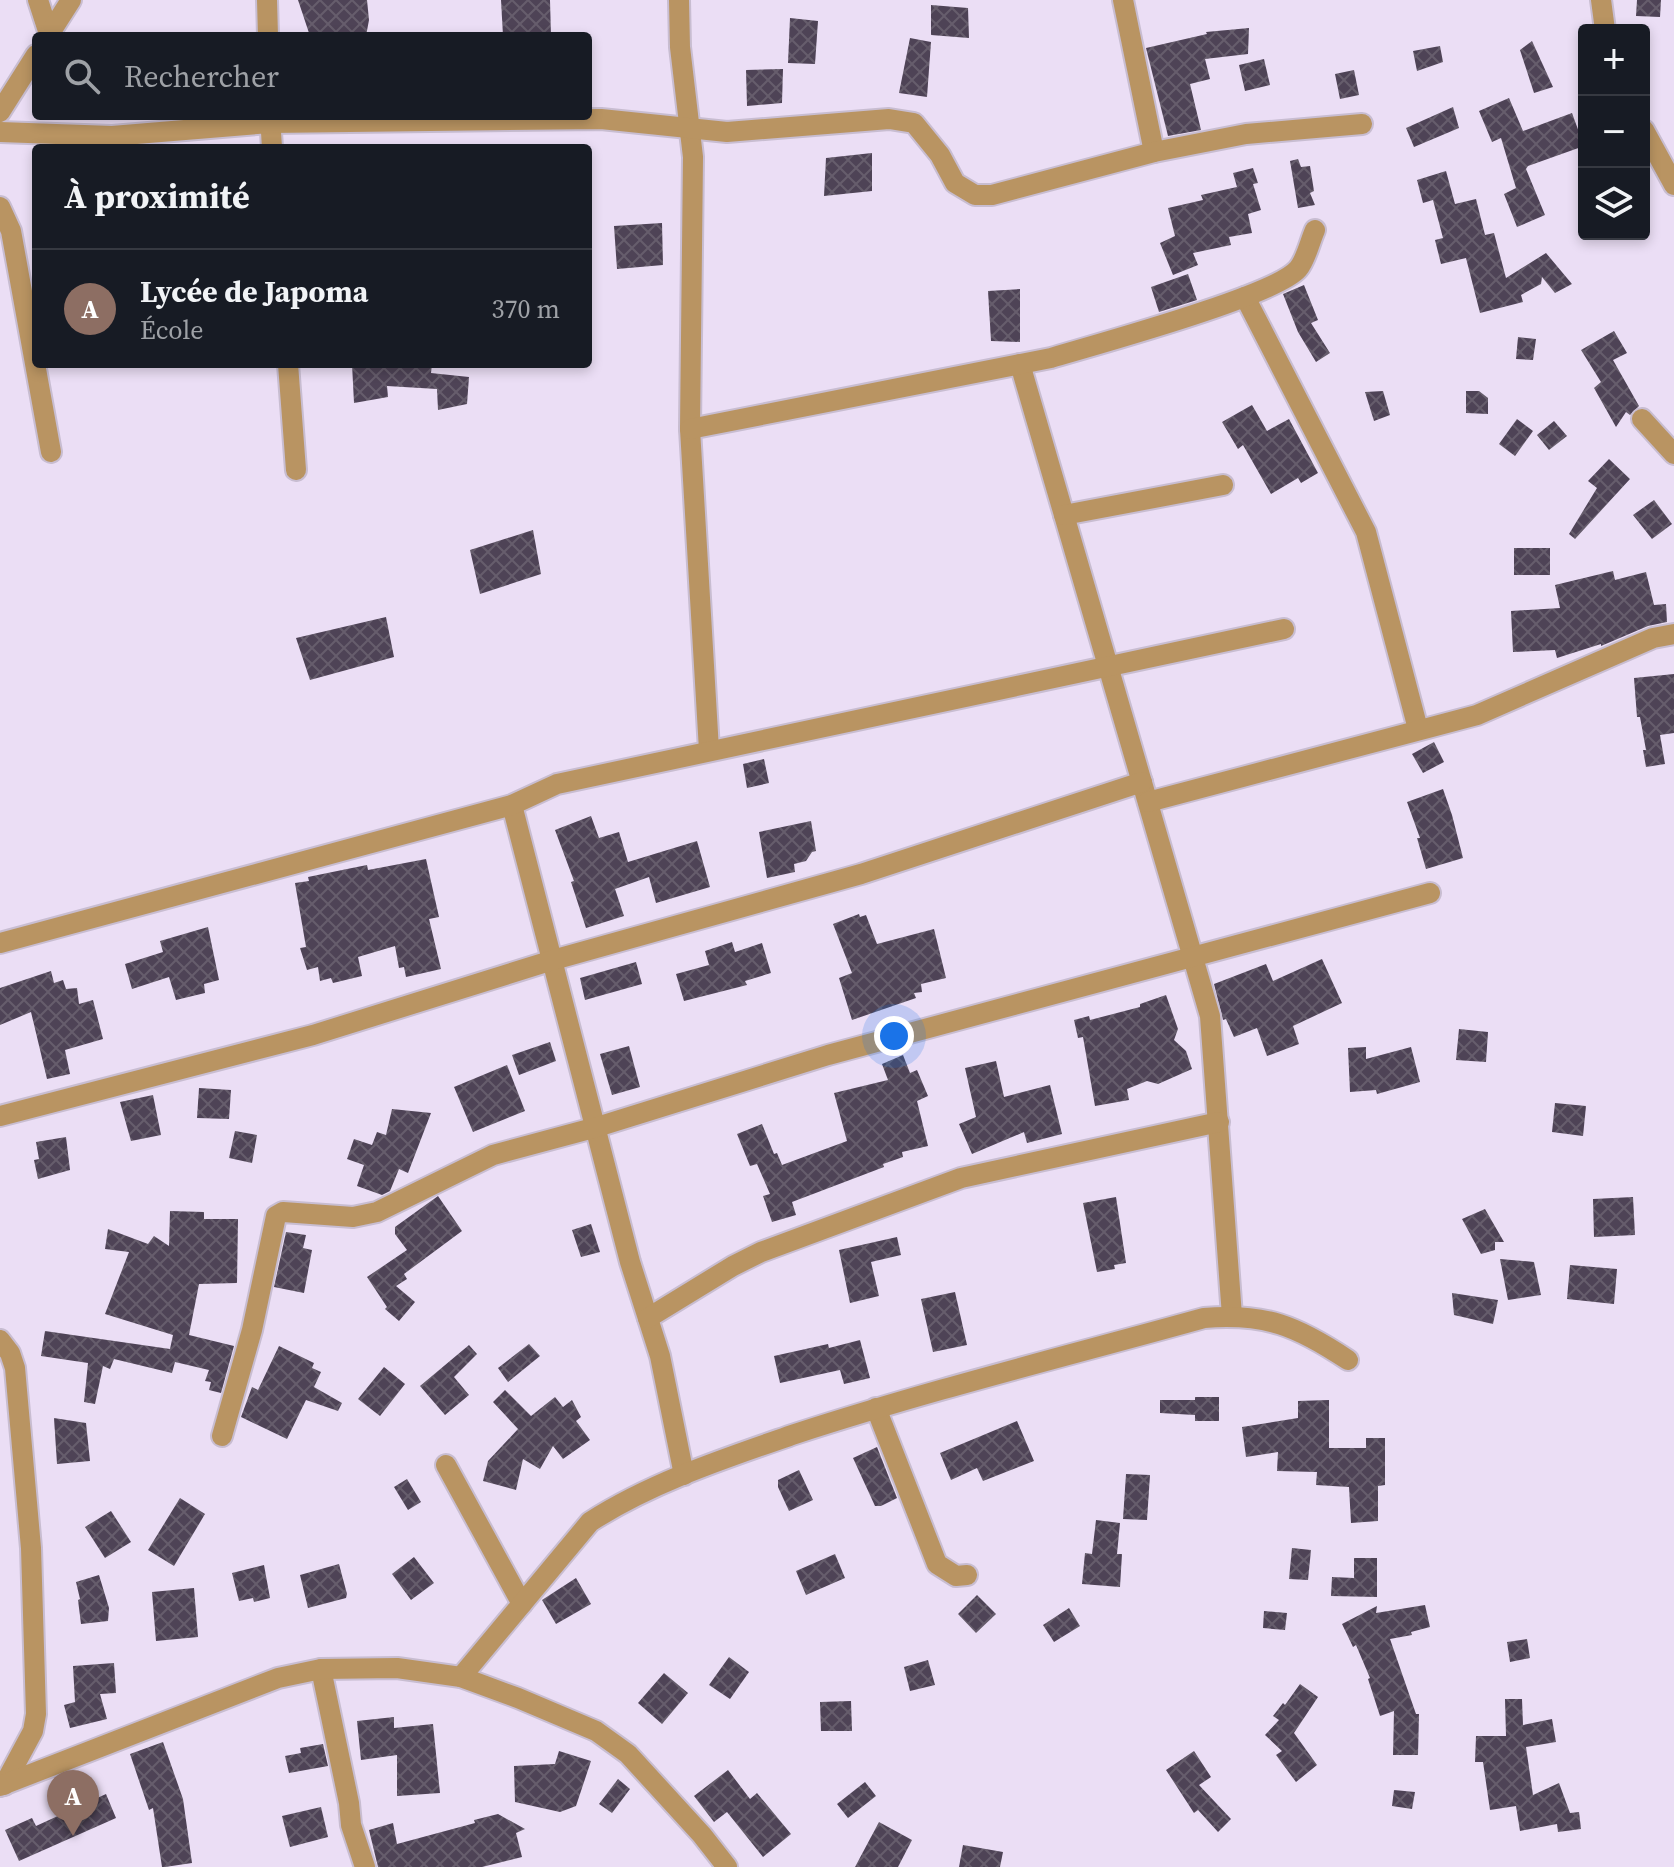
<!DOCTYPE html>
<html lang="fr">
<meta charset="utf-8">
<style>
body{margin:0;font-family:"Source Serif 4",serif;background:#20242c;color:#f1f3f6}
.controls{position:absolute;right:24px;top:24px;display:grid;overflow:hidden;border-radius:8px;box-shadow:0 4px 12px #0003}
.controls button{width:72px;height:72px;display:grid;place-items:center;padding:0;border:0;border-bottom:2px solid #363941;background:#171b24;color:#f1f3f6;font:40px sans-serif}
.you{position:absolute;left:894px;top:1036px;width:28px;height:28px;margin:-20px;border:6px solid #fff;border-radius:50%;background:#1a73e8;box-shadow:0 0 0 12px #1a73e833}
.badge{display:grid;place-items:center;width:52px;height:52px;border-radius:50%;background:#2563eb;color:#fff;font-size:26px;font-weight:700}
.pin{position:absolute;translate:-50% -66px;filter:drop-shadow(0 2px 4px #0008)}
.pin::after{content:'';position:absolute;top:42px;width:28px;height:24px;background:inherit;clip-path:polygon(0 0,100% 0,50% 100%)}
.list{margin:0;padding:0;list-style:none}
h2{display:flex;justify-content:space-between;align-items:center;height:104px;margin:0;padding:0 32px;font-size:34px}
h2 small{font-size:26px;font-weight:400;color:#9ea1a6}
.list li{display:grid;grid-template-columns:52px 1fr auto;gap:24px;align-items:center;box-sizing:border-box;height:120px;padding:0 32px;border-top:2px solid #363941}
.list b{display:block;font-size:30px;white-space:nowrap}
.list p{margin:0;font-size:26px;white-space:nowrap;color:#9ea1a6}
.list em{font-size:26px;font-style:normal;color:#9ea1a6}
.icon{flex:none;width:44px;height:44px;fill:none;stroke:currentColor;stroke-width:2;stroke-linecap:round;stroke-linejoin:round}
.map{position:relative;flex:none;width:1674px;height:1867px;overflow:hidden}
.search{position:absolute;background:#171b24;box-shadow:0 4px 12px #0003;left:32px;top:32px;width:560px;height:88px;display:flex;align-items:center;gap:20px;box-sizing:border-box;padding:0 28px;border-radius:8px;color:#9ea1a6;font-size:30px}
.panel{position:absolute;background:#171b24;box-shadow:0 4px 12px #0003;left:32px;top:144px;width:560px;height:224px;border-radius:8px}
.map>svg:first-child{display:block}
.building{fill:url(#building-cross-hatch)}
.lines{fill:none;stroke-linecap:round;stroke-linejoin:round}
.minor-casing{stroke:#c8bdd1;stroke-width:24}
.minor{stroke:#b99462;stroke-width:20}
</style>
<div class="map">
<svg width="1674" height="1867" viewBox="0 0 1674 1867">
<defs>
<pattern id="building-cross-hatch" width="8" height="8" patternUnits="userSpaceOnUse" patternTransform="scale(2)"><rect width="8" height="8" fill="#4e4356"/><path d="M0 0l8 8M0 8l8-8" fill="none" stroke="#665d6c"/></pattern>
</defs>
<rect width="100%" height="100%" fill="#ebdef5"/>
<g class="building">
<polygon points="298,0 367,0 369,20 366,36 310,36"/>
<polygon points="501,0 550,0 551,36 503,36"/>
<polygon points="1637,0 1661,0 1660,17 1636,16"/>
<polygon points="931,5 968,8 969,38 931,35"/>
<polygon points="790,18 818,21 815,64 788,63"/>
<polygon points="1249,28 1248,54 1205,59 1210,79 1190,84 1201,130 1168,136 1146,48 1207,34 1206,32"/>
<polygon points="910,38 931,42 927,97 899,93"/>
<polygon points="1532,41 1553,87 1534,93 1520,50"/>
<polygon points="1440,46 1443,62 1417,71 1413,51"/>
<polygon points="1264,59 1270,85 1245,91 1239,65"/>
<polygon points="783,69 782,103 747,106 746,70"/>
<polygon points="1354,70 1359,95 1340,99 1335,74"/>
<polygon points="1509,98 1523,131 1572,113 1584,146 1528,166 1526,169 1545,215 1517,227 1504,194 1516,188 1501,138 1492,142 1479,111"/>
<polygon points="1453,107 1459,128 1414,147 1406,128"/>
<polygon points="872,153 872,191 824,196 826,158"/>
<polygon points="1298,159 1301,167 1310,166 1314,191 1310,193 1315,205 1298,208 1290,161"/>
<polygon points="1253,168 1258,183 1253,184 1261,210 1248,214 1252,233 1229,237 1231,245 1193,253 1198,265 1173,275 1160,243 1175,236 1168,208 1203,200 1201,195 1237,187 1233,173"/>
<polygon points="1446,171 1455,204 1476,199 1485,235 1494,233 1506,278 1546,253 1572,284 1555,293 1542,277 1541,284 1521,295 1523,302 1480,313 1466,258 1441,264 1435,240 1443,238 1433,200 1423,203 1417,180"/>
<polygon points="662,223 663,265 617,269 614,226"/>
<polygon points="1188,274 1197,300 1159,312 1151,287"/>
<polygon points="1304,285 1318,320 1311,323 1330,353 1316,362 1298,332 1283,294"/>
<polygon points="1020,289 1020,342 991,341 988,291"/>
<polygon points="1614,331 1627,353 1613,360 1639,406 1630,415 1626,412 1616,427 1594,388 1601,382 1581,350"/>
<polygon points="1518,337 1536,339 1533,360 1516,359"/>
<polygon points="352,364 432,364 431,373 469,377 467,404 438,410 437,389 387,386 388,397 354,403"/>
<polygon points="1383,391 1390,415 1374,421 1365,392"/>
<polygon points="1466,391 1479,391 1488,398 1488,414 1466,413"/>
<polygon points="1252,405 1267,431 1289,419 1318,473 1301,483 1298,478 1271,494 1243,445 1238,449 1222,422"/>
<polygon points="1517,419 1533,431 1515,456 1499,444"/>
<polygon points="1554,421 1567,436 1549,450 1537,435"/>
<polygon points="1609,459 1630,479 1575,539 1569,534 1597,488 1588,481"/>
<polygon points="1654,500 1672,524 1652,539 1633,515"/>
<polygon points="533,530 541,574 480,594 470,550"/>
<rect x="1514" y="548" width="36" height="27"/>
<polygon points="1613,571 1615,580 1646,572 1654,605 1666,604 1667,622 1648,626 1601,646 1601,644 1557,658 1555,650 1513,652 1511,611 1560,608 1555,585"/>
<polygon points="386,617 394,657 310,680 296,638"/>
<polygon points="1674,674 1674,733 1660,735 1665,764 1646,767 1643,750 1646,750 1640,717 1637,717 1634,678"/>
<polygon points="1434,742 1444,762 1423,773 1412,754"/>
<polygon points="764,759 769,783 747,788 743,764"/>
<polygon points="1443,789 1452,815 1463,858 1426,869 1417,838 1420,838 1407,802"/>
<polygon points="591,816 599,838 619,832 628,862 697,841 710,887 656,903 649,877 615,889 624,916 586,928 571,882 574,881 555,830"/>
<polygon points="811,821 816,851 812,852 806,861 794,864 795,872 767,878 759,832"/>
<polygon points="426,859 439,917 429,919 441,969 406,977 404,967 399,968 395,946 358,957 362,976 333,983 331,978 320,981 318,967 307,970 300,948 306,947 295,883 309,881 308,877 347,869 367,865 368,870"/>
<polygon points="859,914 860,917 866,915 877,944 934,929 946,978 921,984 922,992 914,993 916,998 852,1020 839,978 852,973 833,924"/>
<polygon points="208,927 219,980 204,984 205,993 176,1000 169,977 132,989 125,964 163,952 160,941"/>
<polygon points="732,942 735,952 762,943 771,973 745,981 747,985 684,1001 676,974 709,965 705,951"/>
<polygon points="1322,959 1342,1003 1293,1026 1299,1044 1267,1056 1257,1028 1234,1037 1226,1019 1223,1020 1214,984 1266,964 1273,981"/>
<polygon points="636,962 642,984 585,1000 580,978"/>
<polygon points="51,971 54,983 63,980 66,989 77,988 79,1004 93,1000 103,1039 65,1050 70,1074 47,1079 31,1012 0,1025 0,988"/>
<polygon points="1166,995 1178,1029 1174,1040 1186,1051 1192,1069 1158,1084 1147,1081 1127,1089 1129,1100 1095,1106 1083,1037 1078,1038 1074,1020 1089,1016 1090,1020 1140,1007 1140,1004"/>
<polygon points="1459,1029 1488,1032 1486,1062 1456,1060"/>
<polygon points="550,1042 556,1061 519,1075 512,1055"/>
<polygon points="629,1046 640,1087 612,1095 600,1054"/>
<polygon points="1366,1047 1366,1059 1411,1047 1420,1082 1377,1094 1376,1090 1350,1092 1348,1048"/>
<polygon points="903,1055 910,1073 917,1070 928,1096 917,1101 928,1146 902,1152 903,1157 883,1164 884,1167 792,1202 796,1215 772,1222 763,1196 770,1194 757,1164 750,1166 737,1134 762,1124 774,1154 777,1153 782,1165 847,1141 834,1093 888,1080 882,1064"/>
<polygon points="996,1061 1004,1097 1050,1085 1062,1134 1027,1143 1024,1132 972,1154 959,1124 976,1117 965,1068"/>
<polygon points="507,1065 525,1111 473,1132 454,1087"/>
<polygon points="199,1088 231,1090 229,1119 197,1118"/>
<polygon points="153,1095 161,1135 131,1141 120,1102"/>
<polygon points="1555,1103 1586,1106 1583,1136 1552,1132"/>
<polygon points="392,1109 431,1113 408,1173 399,1169 390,1191 382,1195 357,1186 364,1165 347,1159 354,1139 372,1145 377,1132 386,1135"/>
<polygon points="235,1131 257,1135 252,1163 229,1158"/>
<polygon points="66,1137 70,1170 38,1179 34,1160 39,1159 36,1142"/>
<polygon points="438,1196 462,1231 404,1274 407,1279 396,1286 415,1302 399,1321 385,1309 387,1307 367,1277 407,1250 395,1234 395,1227"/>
<polygon points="1116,1197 1126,1263 1114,1265 1115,1269 1097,1272 1083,1203"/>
<polygon points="1633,1197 1635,1235 1594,1237 1593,1199"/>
<polygon points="1485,1209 1504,1242 1495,1242 1495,1250 1481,1254 1462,1219"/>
<polygon points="170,1211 204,1212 204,1219 238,1219 237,1283 199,1284 189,1335 234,1346 221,1393 209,1390 211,1382 205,1381 209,1370 175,1362 172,1373 114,1359 110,1369 103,1366 95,1404 84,1402 88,1363 41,1356 45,1331 170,1349 173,1335 105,1314 129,1252 105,1249 108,1229 148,1244 154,1236 169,1246"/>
<polygon points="591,1224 600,1252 581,1257 572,1230"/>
<polygon points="286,1232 306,1235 303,1248 312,1250 304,1293 274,1287"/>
<polygon points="897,1237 901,1255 871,1262 879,1296 850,1303 839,1250"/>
<polygon points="1500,1259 1534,1262 1541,1295 1508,1300"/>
<polygon points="1570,1265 1617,1269 1614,1304 1567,1299"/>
<polygon points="955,1292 967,1345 933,1352 921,1299"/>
<polygon points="1452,1293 1498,1300 1493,1324 1454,1315"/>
<polygon points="860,1340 870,1378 844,1384 840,1370 780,1383 774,1356 828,1344 829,1348"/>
<polygon points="529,1344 540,1356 508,1382 498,1368"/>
<polygon points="469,1345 477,1354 454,1377 469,1395 445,1415 420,1386"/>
<polygon points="279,1346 314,1363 312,1368 321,1372 314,1387 342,1403 338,1411 306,1400 287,1439 241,1417 252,1387 258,1390"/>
<polygon points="384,1367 405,1384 380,1416 358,1399"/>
<polygon points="505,1390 531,1416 555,1397 563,1407 572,1400 581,1417 576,1421 590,1440 563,1459 553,1446 540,1469 523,1459 516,1490 483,1481 488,1461 518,1429 493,1402"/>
<polygon points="1195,1397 1219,1397 1219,1421 1195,1421 1195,1415 1160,1413 1160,1400 1195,1400"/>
<polygon points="1329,1400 1329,1448 1366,1448 1366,1438 1385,1438 1385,1485 1378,1486 1378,1521 1351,1523 1349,1487 1316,1485 1317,1472 1277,1471 1278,1452 1246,1457 1242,1427 1298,1418 1298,1401"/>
<polygon points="54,1418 86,1423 90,1461 57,1464"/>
<polygon points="1017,1421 1034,1461 983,1481 977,1468 951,1480 940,1453"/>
<polygon points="877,1447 897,1498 881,1506 875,1506 853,1458"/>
<polygon points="799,1470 813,1500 789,1511 778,1487 778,1480"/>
<polygon points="1126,1474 1150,1475 1147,1520 1123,1519"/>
<polygon points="407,1479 421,1502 408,1510 394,1487"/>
<polygon points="180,1498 205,1514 174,1566 148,1550"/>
<polygon points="111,1511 131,1542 105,1558 85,1527"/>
<polygon points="1096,1520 1120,1523 1117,1554 1122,1554 1120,1587 1082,1584 1085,1553 1092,1554"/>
<polygon points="1292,1548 1311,1550 1308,1580 1289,1579"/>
<polygon points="835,1554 845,1578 806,1595 796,1571"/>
<polygon points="414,1557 434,1583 411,1600 392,1574"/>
<polygon points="1354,1558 1377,1558 1377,1597 1331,1596 1332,1577 1354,1578"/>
<polygon points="339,1564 347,1594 346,1598 308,1608 300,1575"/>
<polygon points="264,1565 270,1598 254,1602 253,1598 239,1601 232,1573"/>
<polygon points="99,1575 109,1608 108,1621 81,1624 78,1600 80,1599 76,1582"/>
<polygon points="576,1578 591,1604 556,1624 542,1600"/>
<polygon points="194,1588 198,1637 156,1641 152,1592"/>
<polygon points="977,1595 996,1614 976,1633 958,1614"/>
<polygon points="1425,1605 1430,1627 1411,1632 1412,1635 1390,1639 1416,1714 1419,1714 1418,1755 1393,1755 1394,1711 1380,1716 1368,1679 1370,1678 1356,1645 1353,1647 1342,1624 1377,1606 1376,1613"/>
<polygon points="1069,1608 1080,1626 1054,1642 1043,1625"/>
<polygon points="1264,1611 1287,1613 1285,1630 1263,1628"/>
<polygon points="1527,1639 1530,1658 1510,1662 1507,1642"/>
<polygon points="729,1657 749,1672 730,1699 709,1685"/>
<polygon points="928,1660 935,1685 910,1691 904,1667"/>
<polygon points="114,1663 116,1693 100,1694 107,1719 70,1728 64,1705 75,1702 73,1666"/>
<polygon points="664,1673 688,1693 662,1724 638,1703"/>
<polygon points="1300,1684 1318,1697 1294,1733 1317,1765 1296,1782 1276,1755 1282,1751 1265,1735 1279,1720 1273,1716 1283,1703 1285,1705"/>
<polygon points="1505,1699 1522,1699 1523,1725 1552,1719 1556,1742 1526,1747 1533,1795 1559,1783 1570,1813 1579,1812 1581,1829 1558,1832 1557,1824 1520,1831 1516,1806 1490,1810 1483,1762 1475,1762 1476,1736 1506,1736"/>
<polygon points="851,1701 852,1731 821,1731 820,1702"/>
<polygon points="394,1717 394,1728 433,1724 440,1793 397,1796 397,1755 361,1760 357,1721"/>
<polygon points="163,1742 183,1799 192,1863 165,1867 162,1867 153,1808 149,1810 130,1754"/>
<polygon points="323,1744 328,1766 289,1773 285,1756 301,1753 300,1748"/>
<polygon points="559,1751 591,1761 576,1806 560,1812 515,1802 514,1766 555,1764"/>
<polygon points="1194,1751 1211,1777 1199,1785 1231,1819 1218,1832 1198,1810 1194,1813 1166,1770"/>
<polygon points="728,1770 750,1799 757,1793 791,1834 763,1857 727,1812 714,1822 694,1796"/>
<polygon points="618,1779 630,1789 612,1813 599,1804"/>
<polygon points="865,1782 876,1796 848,1818 837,1804"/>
<polygon points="1394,1790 1415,1792 1412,1809 1392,1806"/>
<polygon points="106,1794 116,1818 19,1861 5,1830 32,1818 36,1826"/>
<polygon points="321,1807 328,1837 290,1847 282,1816"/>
<polygon points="498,1814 525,1829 516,1833 522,1857 482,1867 378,1867 369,1830 393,1823 397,1844 475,1823 474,1820"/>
<polygon points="879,1822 912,1840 898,1867 855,1867"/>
<polygon points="963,1845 1003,1852 1000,1867 959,1867"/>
</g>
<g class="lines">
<g class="minor-casing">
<g id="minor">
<polyline points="38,0 49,34"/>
<polyline points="267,0 268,36"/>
<polyline points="679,0 680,47 693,157 690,429 709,750"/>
<polyline points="1123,0 1154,152"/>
<polyline points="1601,0 1605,30"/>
<polyline points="48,36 71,0"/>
<polyline points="0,112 36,55"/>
<polyline points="270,116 272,148"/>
<polyline points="1644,130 1674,185"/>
<polyline points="0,132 112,136 270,123 601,119 727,132 889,119 914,123 940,155 955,183 975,195 992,195 1154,152 1246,134 1362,124"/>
<polyline points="0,207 11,231 51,452"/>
<polyline points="1245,297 1366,532 1418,729"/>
<polyline points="288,364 296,470"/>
<polyline points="1020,364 1210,1016 1232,1316"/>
<polyline points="1642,419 1674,454"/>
<path d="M690 429 1051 358C1094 345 1275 296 1298 269 1306 260 1310 241 1315 230"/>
<polyline points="1064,515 1223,485"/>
<polyline points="1148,802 1477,715 1653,638 1674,634"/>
<polyline points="512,805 630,1262 660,1356 684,1475"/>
<polyline points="0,943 512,805 557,784 1284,629"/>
<polyline points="0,1116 313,1035 553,960 861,874 1142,782"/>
<polyline points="648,1318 733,1266 761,1252 961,1178 1219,1122"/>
<polyline points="0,1340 10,1353 15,1368 31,1548 36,1714 33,1731 4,1785"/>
<polyline points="876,1408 937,1564 956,1576 967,1575"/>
<polyline points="222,1436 252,1330 276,1216 283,1212 353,1217 377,1212 493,1155 597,1127 828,1055 1430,893"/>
<polyline points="446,1465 522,1604"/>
<polyline points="321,1669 349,1803 351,1825 365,1867"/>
<path d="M461 1677 590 1522C652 1482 726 1458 795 1434 930 1390 1067 1356 1204 1318 1266 1313 1297 1326 1348 1360"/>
<polyline points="0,1786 278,1678 321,1669 397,1668 461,1677 518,1698 596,1731 628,1754 702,1835 727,1867"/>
</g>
</g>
<use href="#minor" class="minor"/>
</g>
</svg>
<div class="controls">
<button>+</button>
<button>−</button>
<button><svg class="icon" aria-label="layers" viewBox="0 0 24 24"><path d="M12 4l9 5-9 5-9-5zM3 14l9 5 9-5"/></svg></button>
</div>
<div class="you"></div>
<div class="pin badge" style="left:73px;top:1836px;background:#8d6e63">A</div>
<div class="search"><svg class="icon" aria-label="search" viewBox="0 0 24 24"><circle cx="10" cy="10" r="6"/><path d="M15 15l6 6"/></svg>Rechercher</div>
<section class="panel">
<h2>À proximité<small></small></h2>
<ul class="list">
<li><span class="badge" style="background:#8d6e63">A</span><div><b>Lycée de Japoma</b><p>École</p></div><em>370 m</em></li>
</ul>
</section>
</div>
